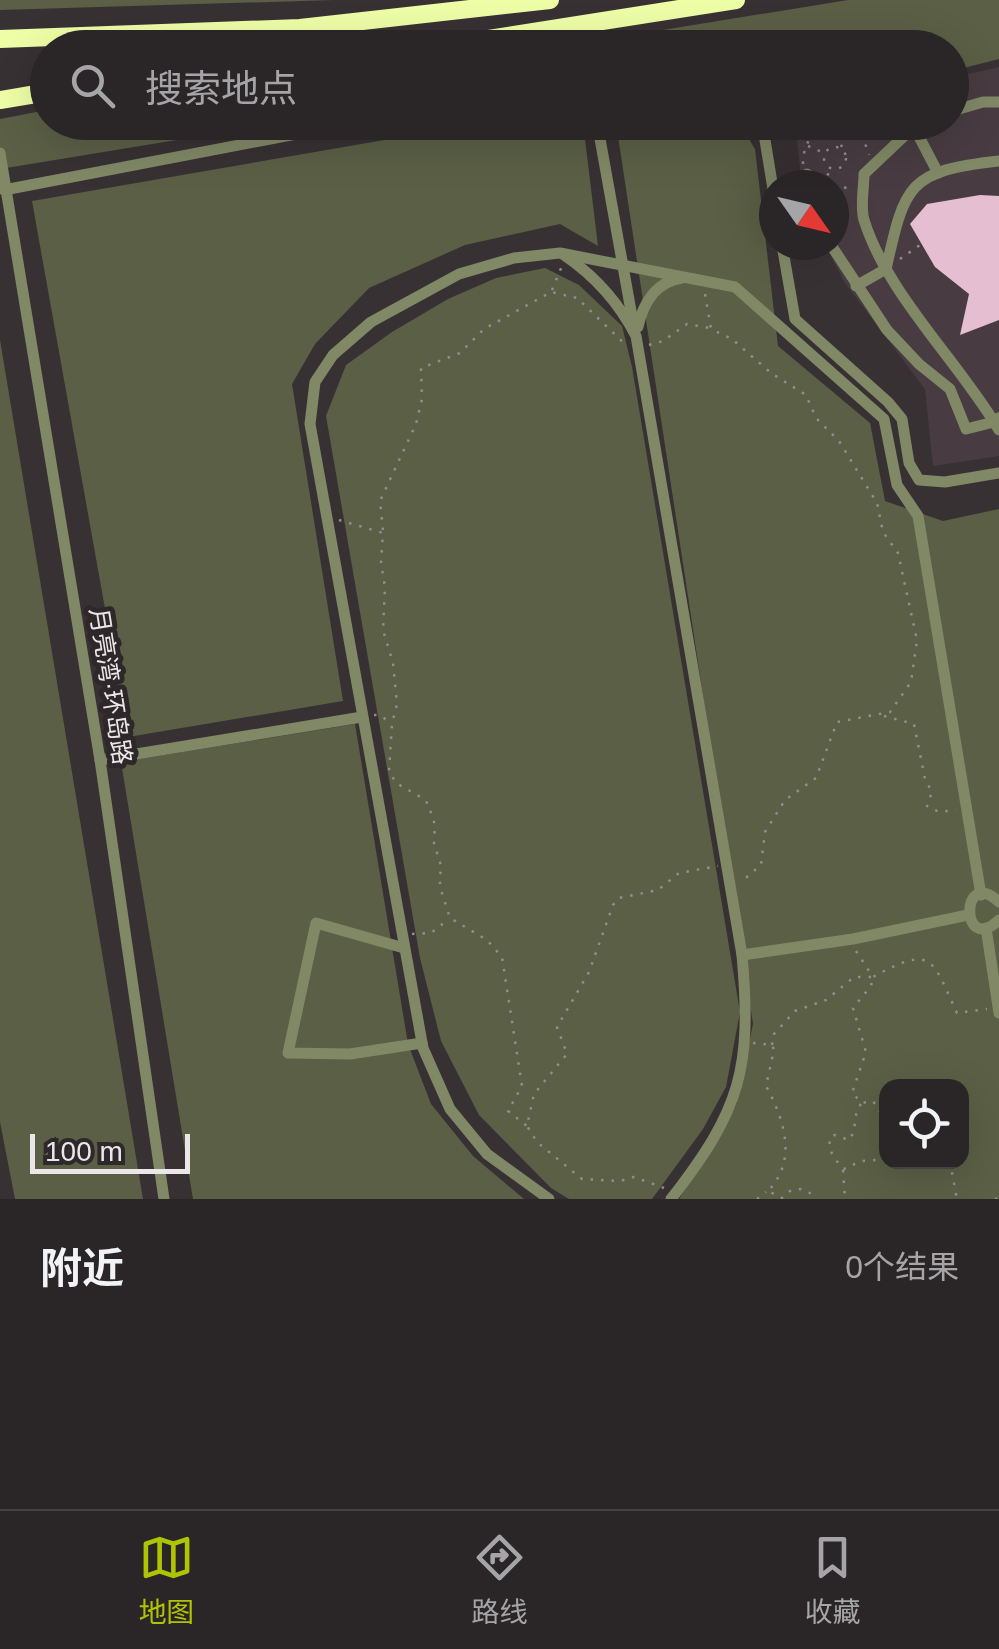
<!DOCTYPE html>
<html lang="zh">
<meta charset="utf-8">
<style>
body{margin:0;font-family:Arial,"Noto Sans SC",sans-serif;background:#322d2f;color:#f1f3f6}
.controls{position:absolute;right:30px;bottom:30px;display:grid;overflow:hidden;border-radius:20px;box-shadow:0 10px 40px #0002}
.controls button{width:90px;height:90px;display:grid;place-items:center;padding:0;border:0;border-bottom:2px solid #464244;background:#2a2527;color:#f1f3f6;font:50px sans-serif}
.compass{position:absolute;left:759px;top:170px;width:90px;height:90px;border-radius:50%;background:#2a2527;box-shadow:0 10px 40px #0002;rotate:124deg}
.scale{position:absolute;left:30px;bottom:25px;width:160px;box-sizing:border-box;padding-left:10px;border:5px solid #ebe7e9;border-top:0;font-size:28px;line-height:35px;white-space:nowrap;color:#ebe7e9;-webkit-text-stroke:8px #2e282a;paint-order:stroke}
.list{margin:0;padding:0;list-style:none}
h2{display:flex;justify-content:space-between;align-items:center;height:130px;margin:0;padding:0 40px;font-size:42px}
h2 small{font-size:32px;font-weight:400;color:#a5a5a7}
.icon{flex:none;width:55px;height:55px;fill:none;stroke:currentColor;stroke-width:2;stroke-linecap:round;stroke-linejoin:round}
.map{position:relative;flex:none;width:999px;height:1199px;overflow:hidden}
.search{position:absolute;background:#2a2527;box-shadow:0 10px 40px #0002;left:30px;right:30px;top:30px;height:110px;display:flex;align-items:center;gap:25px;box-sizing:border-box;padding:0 35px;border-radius:55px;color:#a5a5a7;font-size:38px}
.sheet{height:310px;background:#2a2527}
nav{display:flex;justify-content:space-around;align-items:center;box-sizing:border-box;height:140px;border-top:2px solid #464244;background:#2a2527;font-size:28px;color:#a5a5a7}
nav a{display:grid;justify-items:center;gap:5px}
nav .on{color:#afc504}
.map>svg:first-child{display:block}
.built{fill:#483c42}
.green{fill:#5a5f45;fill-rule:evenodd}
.building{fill:#e6bed2}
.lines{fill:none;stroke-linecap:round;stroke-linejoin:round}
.path{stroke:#938d90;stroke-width:2.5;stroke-dasharray:2.5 8;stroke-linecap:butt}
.minor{stroke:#818866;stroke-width:11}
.highway{stroke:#eefea7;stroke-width:18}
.labels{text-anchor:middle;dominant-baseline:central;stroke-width:10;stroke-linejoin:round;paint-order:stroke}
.street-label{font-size:25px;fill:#ebe7e9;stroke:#2e282a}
</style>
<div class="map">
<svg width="999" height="1199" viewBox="0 0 999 1199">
<rect width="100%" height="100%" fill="#383134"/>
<polygon class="built" points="999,67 999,456 933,466 925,389 845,283 825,245 834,245 834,185 802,185 795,123 952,122 952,78"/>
<g class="green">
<polygon points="0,0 334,0 0,10"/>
<polygon points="848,0 999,0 999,59 952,71 952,48 558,47"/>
<polygon points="47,110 48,122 281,123 0,169 0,119"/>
<polygon points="483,123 583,123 598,246 560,224 465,245 369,288 315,344 292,384 343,701 128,737 32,201"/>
<path d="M616 123H739L755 149 778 346 870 423 885 501 943 521 999 509V1199H679L736 1105 753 1024ZM886 1086H962V1162H886Z"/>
<polygon points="545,268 579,285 622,326 632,367 740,1012 726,1087 703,1129 652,1199 569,1199 551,1188 479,1115 441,1041 420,958 326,416 346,365 392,332 448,299 496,278"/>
<polygon points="0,341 0,340 143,1199 15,1199 0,1122"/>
<polygon points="355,724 408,1044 431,1104 473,1156 524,1199 193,1199 121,762"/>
</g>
<polygon class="building" points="980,195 999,196 999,320 960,335 969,294 935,267 910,224 927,204"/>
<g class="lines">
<g class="path">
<polyline points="808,146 824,153"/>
<circle cx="835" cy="158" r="11"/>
<polyline points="841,147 849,128"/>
<path d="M803 164C803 117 858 110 869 155"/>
<polyline points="823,185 830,170"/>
<polyline points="834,191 851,186"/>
<polyline points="900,259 920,245"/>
<polyline points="552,290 562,266"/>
<polyline points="705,294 711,329 732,339 771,373 806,395 816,418 839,441 877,503 883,532 898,553 917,640 911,682 890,712 837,722 816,778 785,800 765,832 761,865 741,882"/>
<polyline points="649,345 663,341 687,324 710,328"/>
<polyline points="339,520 383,533 381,563 385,587 383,630 393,663 397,704 392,724 389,771 396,783 424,799 428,804 435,825 434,843 442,869 439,876 441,890 450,918 487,940 502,957 522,1086 508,1111 527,1126"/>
<polyline points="383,530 380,501 416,424 422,399 421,368 460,353 484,329 551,292 577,298 627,346"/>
<polyline points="374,715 380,715 392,724"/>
<polyline points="884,716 914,724 925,779 932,792 927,806 939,812 956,810"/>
<polyline points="412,934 431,933 449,919"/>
<path d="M856 951 873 977C934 943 932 960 957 1013L987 1009"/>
<path d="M753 1043 772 1045 774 1050 766 1086C784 1119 798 1160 768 1191L782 1198C792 1185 807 1187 816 1199"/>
<polyline points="772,1045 774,1034 795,1011 826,1000 854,977 873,977 871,986 853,1008 866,1052 852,1093 862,1103 873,1101 886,1121"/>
<path d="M861 1104C852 1115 858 1129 849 1140L835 1135 831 1136C826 1149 835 1160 844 1169L861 1161 876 1160 886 1151"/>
<polyline points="950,1162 957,1199"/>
<polyline points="843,1170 845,1199"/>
<polyline points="664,1188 634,1177 620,1181 582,1179 537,1142 527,1126 534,1094 567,1054 557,1027 589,972 613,905 619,898 658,890 679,873 718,866"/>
<polyline points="757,1199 766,1192"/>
<polyline points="995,1199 999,1198"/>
</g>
<g class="minor">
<polyline points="952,111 983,102 999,102"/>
<polyline points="597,122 633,322"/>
<polyline points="757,122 764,134 774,195"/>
<path d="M919 122 864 174C864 188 860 207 864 220 887 294 959 362 999 430"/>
<polyline points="914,127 938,173"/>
<polyline points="0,153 100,760 164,1199"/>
<polyline points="806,185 807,174"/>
<polyline points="4,190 359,122"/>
<polyline points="782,245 795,319 888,402 902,419 909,463 919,480 945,482 999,473"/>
<polyline points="831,245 887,330 919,364 950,389 966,429 994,422 998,418"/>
<path d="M564 255C595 276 619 303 636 336L742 955C752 1069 741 1109 671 1199"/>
<path d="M856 286 886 269C905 184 908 171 999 161"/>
<path d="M638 327C643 303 656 282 682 278"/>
<polyline points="100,760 362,717"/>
<path d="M999 902C960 865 960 957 999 920"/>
<polyline points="986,928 999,1013"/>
<polyline points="404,948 316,923 288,1053 350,1054 422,1043"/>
<polyline points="742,955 853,939 968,915"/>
<polyline points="549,1199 487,1154 450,1109 423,1048 310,424 315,382 333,355 371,322 459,274 514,258 560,253 735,287 884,419 897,485 918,516 981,895"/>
</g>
<g class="highway">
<polyline points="0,39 300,28 550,0"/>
<polyline points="431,48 736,0"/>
<polyline points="0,100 48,92"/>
</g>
</g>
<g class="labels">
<g class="street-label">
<text transform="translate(111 686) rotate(81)">月亮湾·环岛路</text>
</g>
</g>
</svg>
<div class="controls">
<button><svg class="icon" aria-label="locate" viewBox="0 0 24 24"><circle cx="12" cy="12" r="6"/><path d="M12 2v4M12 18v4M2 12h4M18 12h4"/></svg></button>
</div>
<svg class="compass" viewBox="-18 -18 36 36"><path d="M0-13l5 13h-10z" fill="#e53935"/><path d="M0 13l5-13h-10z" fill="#a5a5a7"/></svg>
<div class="scale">100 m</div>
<div class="search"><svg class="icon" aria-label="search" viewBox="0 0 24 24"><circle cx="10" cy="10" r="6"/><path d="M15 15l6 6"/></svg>搜索地点</div>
</div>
<section class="sheet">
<h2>附近<small>0个结果</small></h2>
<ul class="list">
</ul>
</section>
<nav>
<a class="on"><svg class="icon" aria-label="map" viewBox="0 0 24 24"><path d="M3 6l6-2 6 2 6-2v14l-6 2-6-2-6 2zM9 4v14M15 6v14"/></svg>地图</a>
<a><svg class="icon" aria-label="directions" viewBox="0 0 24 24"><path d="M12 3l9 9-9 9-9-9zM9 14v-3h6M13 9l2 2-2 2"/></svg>路线</a>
<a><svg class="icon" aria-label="saved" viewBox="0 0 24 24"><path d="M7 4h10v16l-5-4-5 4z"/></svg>收藏</a>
</nav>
